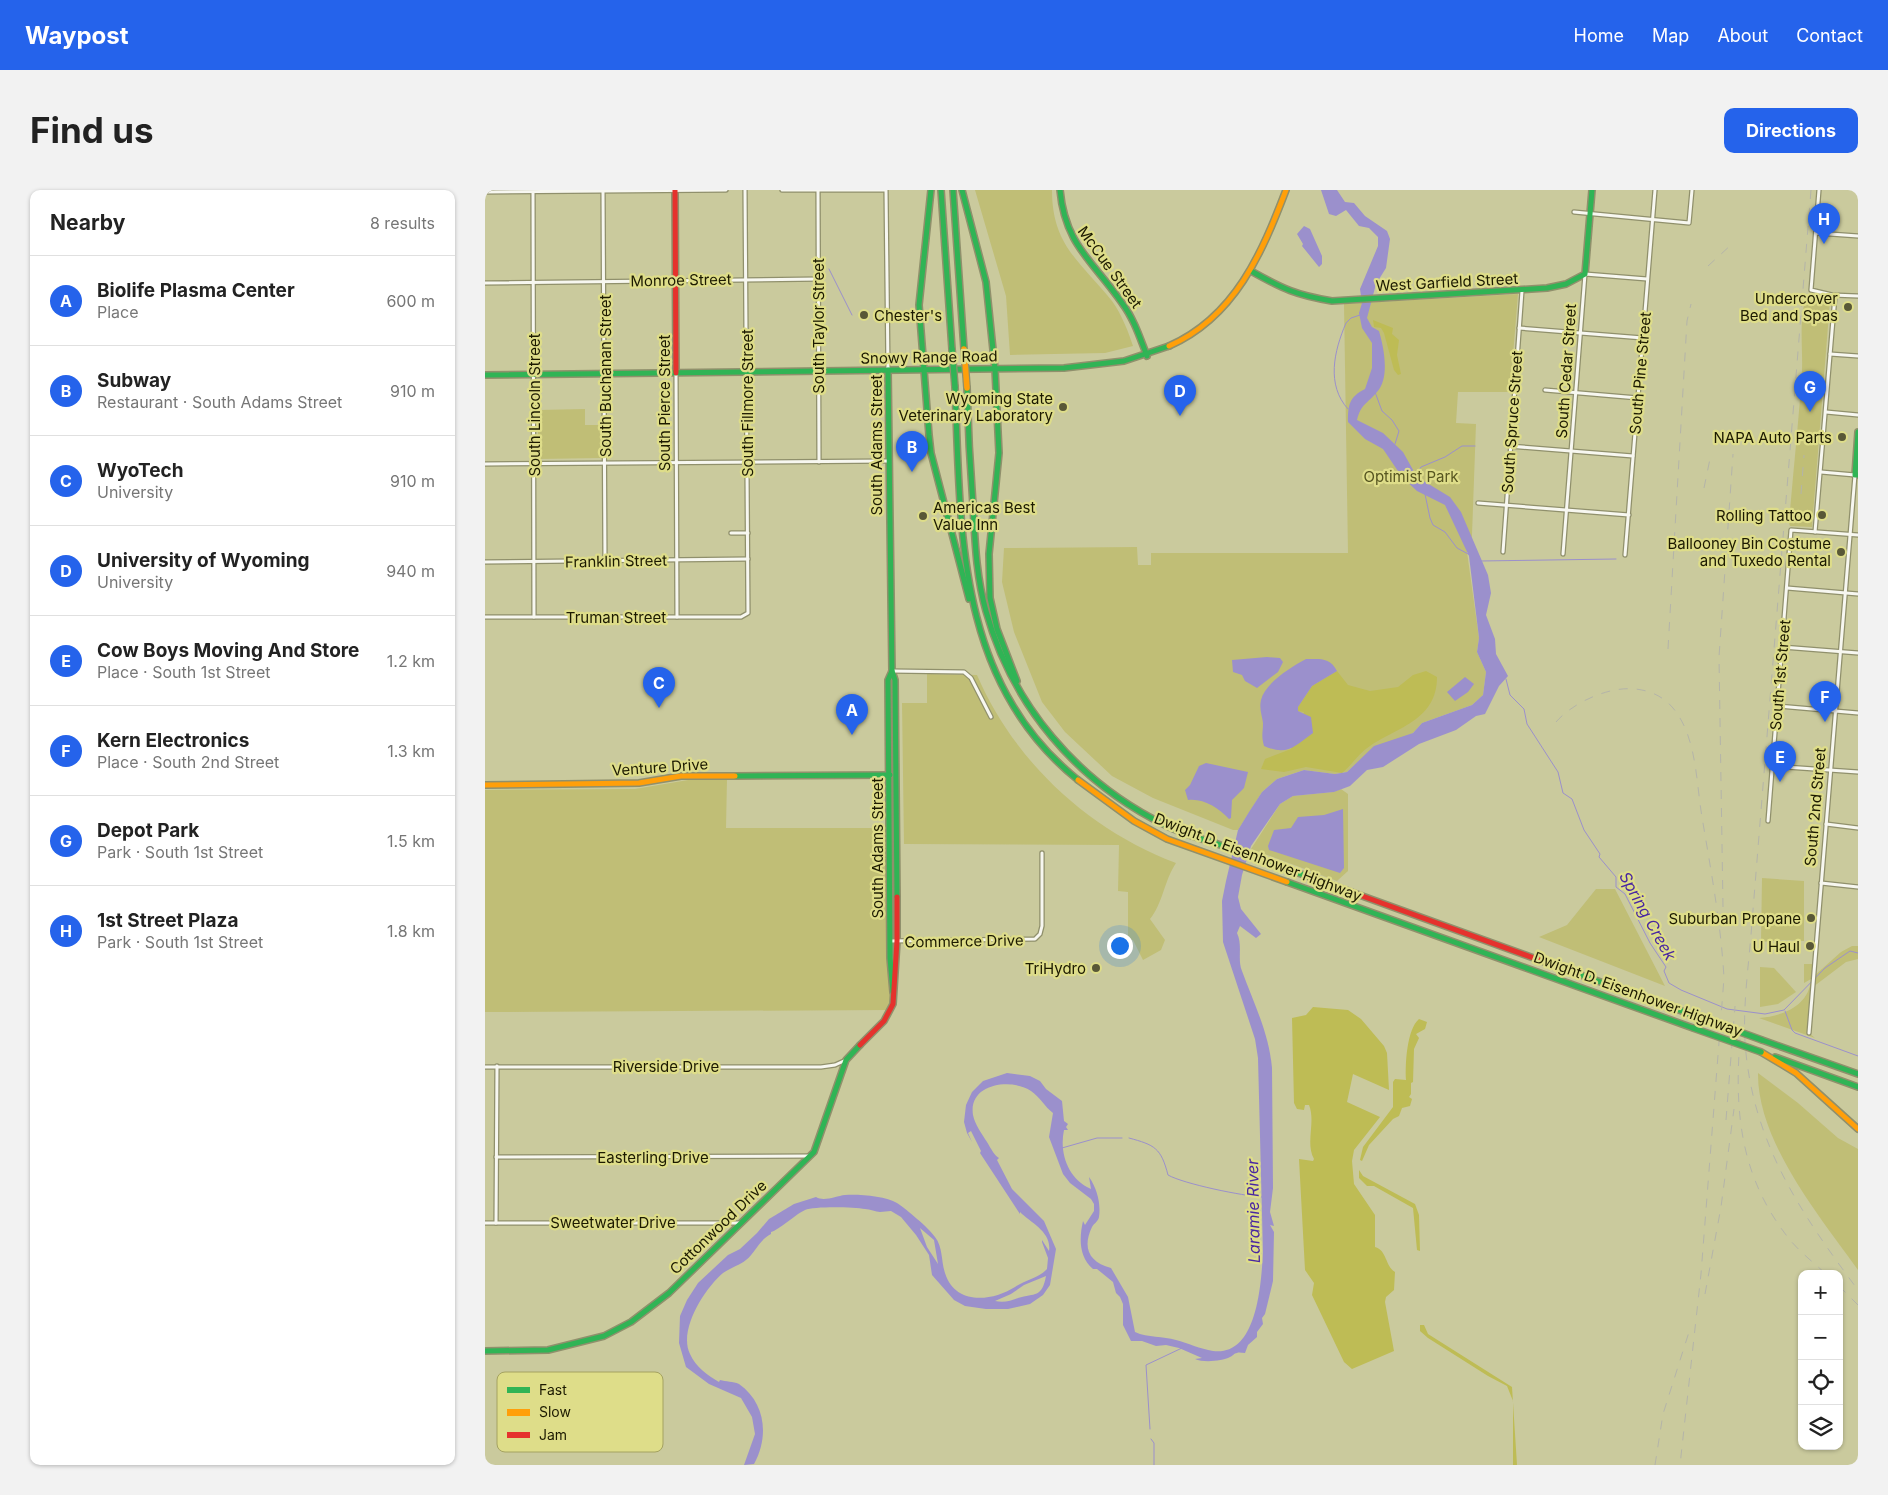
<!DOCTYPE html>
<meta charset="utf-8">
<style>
body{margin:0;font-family:Inter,sans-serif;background:#f2f2f2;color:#222}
.controls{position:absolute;right:15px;bottom:15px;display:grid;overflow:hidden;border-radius:10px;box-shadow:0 1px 4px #0004}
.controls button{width:45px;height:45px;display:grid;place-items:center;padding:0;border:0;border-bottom:1px solid #e0e0e0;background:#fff;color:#222;font:25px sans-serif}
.you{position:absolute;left:634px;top:755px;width:18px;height:18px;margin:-12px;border:4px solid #fff;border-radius:50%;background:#1a73e8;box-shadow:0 0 0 8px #1a73e833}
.badge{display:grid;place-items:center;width:32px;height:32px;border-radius:50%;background:#2563eb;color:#fff;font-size:16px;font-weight:700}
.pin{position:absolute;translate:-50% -41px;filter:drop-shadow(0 1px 2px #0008)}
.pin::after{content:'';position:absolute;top:26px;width:18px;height:15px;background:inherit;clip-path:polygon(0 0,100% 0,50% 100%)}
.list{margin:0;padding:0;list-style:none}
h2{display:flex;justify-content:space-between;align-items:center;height:65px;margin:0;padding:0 20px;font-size:21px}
h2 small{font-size:16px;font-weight:400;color:#767676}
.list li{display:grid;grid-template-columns:32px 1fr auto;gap:15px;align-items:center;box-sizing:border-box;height:90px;padding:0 20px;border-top:1px solid #e0e0e0}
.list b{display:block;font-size:19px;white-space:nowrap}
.list p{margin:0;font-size:16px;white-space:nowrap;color:#767676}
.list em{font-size:16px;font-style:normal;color:#767676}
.icon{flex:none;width:28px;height:28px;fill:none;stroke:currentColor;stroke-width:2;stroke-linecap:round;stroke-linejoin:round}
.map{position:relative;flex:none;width:1373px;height:1275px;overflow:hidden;border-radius:10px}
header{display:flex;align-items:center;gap:30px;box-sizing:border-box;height:70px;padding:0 25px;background:#2563eb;color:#fff}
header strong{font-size:24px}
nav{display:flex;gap:28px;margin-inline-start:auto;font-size:18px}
.intro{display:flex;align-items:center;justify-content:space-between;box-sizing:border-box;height:120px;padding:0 30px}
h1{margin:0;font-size:35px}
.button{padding:12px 22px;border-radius:10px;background:#2563eb;color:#fff;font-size:18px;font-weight:700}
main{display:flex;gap:30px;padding:0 30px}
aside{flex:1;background:#fff;border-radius:10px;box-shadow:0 1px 4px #0004}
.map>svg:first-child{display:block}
.green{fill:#c0be76}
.forest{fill:#bebc55}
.water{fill:#9b90cc;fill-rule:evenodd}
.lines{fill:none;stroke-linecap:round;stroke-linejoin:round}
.stream{stroke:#9b90cc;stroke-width:1}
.street-casing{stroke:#90906c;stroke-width:5.5}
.fast-casing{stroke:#90906c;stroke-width:8}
.slow-casing{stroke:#90906c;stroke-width:8}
.jam-casing{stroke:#90906c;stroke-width:8}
.street{stroke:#f7f7f0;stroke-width:3}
.fast{stroke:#30b455;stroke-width:5}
.slow{stroke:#ff9f0a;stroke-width:5}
.jam{stroke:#e5322d;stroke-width:5}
.rail{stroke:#b4b4a9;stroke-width:1;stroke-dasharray:9 9;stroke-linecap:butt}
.fast-bridge-casing{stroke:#90906c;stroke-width:8;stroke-linecap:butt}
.slow-bridge-casing{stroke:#90906c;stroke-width:8;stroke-linecap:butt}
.fast-bridge{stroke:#30b455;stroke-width:5.5}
.slow-bridge{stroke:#ff9f0a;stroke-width:5.5}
.poi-dot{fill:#595837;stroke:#dedd89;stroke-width:2}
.labels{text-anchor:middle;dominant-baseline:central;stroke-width:4.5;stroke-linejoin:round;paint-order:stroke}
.street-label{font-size:15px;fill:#1c1a00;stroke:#dedd89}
.poi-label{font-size:15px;fill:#1c1a00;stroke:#dedd89;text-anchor:end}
.park-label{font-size:15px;fill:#575621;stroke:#dedd89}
.water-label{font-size:16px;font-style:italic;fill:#4927a2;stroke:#dedd89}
.key{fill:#dedd89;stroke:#a4a260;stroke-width:1}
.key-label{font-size:14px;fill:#1c1a00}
</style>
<header>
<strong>Waypost</strong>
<nav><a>Home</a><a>Map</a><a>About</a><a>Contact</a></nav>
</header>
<div class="intro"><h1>Find us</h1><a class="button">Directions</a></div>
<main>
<aside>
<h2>Nearby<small>8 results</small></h2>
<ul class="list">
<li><span class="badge">A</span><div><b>Biolife Plasma Center</b><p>Place</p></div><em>600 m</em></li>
<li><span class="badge">B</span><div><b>Subway</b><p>Restaurant · South Adams Street</p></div><em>910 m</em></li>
<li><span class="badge">C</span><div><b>WyoTech</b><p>University</p></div><em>910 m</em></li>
<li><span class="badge">D</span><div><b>University of Wyoming</b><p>University</p></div><em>940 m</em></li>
<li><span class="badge">E</span><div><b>Cow Boys Moving And Store</b><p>Place · South 1st Street</p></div><em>1.2 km</em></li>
<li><span class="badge">F</span><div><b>Kern Electronics</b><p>Place · South 2nd Street</p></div><em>1.3 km</em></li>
<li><span class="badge">G</span><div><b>Depot Park</b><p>Park · South 1st Street</p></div><em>1.5 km</em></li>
<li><span class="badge">H</span><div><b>1st Street Plaza</b><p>Park · South 1st Street</p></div><em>1.8 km</em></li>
</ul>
</aside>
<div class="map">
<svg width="1373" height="1275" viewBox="0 0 1373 1275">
<rect width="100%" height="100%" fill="#caca9d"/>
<g class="green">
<path d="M490 0H567C567 56 596 72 627 111 637 125 643 141 648 156L620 163 525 165 521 106Z"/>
<polygon points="1033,104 1025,202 973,202 971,233 991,234 987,345 985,362 982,362 994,448 992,462 1001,482 998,505 987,515 937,533 928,543 875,570 862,582 850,584 819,580 792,589 777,602 753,640 748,640 668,608 627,586 580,542 557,512 529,442 517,392 519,358 652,357 653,375 666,375 666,363 863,363 859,114"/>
<path d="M1323 104 1331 110 1345 111 1327 337 1305 336 1304 333C1308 282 1314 231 1317 180 1318 159 1313 123 1323 104Z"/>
<polygon points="100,219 100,235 116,235 116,268 53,269 53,220"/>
<path d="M442 484 492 485C529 571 603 640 691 673 679 691 678 713 665 729L680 750 676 760 658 770 648 750H643V702L633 701 634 655 419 654 417 513H442Z"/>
<polygon points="209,589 242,589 241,638 403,638 403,769 406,800 404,820 0,822 0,600 150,599"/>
<polygon points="856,599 863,604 863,681 852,691 766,659 795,614 808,606 848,602"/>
<polygon points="1277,688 1319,691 1319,751 1299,750 1276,752"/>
<polygon points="1111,699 1130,699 1180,796 1054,747 1082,735"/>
<path d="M1367 756H1373V769L1361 772 1328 797 1324 843 1330 848 1274 828C1298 826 1324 816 1326 789L1319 793V774H1330L1329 786 1356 762Z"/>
<polygon points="1275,777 1289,778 1311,802 1293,814 1275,817"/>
<path d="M1273 883 1313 913 1353 948 1373 959V1080C1335 1027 1272 951 1273 883Z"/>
</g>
<g class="forest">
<polygon points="888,130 908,138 907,144 914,150 912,165 916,184 913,185 909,180 899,143 896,138 889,137"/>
<path d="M852 481 863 495 885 501 913 497 928 485 941 481 952 487C952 530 913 537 885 556 874 563 867 575 857 583L821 577 799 582 776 579 780 569 806 559 819 522 813 521V517L827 496Z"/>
<path d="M828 817 863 820 876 829 899 856 902 863 904 900 868 884 862 912 895 927 869 960 867 971 869 994 890 1025V1057C902 1060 900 1076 910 1082L909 1100 901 1107 900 1112 909 1161 867 1179 859 1172 827 1105 829 1093 820 1080 814 969 828 971 829 969C820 953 831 932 824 915H820L819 920 812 919 809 913 807 828 821 825Z"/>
<path d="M934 829 942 832 940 839 931 844 934 848 929 859 928 892 926 893V904L924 907 927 909 925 916 917 918 914 926 908 929 884 955 877 971 875 970 878 957 908 917V892L910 889 921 890C920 874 922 839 934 829Z"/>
<polygon points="874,980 878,986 930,1014 934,1025 935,1061 932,1060 928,1018 889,996 882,996 874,988"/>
<polygon points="935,1135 939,1135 943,1144 1027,1197 1032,1275 1028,1275 1028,1211 1022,1196 1003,1186 943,1148 935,1141"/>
</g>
<g class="water">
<path d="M836 0H852L860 12 869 13 880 26 902 41 905 49 901 78 891 94 882 128 887 137 894 141C899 158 905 188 892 202 882 214 876 214 872 230L898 243 918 262 932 287 965 307 976 322 1003 385 1006 403 1001 425 1010 449 1011 464 1023 486 1014 496 1000 524 991 526 971 540 934 554 898 577 882 580 865 596 849 602 808 606 795 614 766 656 757 685 753 707 756 719 776 744 771 748 755 736 752 743C758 756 752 769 757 781 769 814 784 843 787 878L788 998 785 1022 789 1036 785 1035 789 1042 788 1091 780 1124 777 1128 778 1134 772 1142V1147L763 1155 760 1163C757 1163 754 1162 752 1163 749 1163 748 1166 745 1167 737 1171 719 1173 710 1169L717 1168 694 1158 681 1155 671 1156 657 1151H646L638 1135V1114L635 1107 631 1103 628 1092 612 1079H608C594 1067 594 1049 598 1031L600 1035 609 1021V1014L606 1009 585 993 578 984 564 947 568 923C560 917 555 907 546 901 527 888 483 893 488 925 490 935 497 944 502 952 506 959 510 966 514 968L512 970 527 999 559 1031 571 1059 565 1095 558 1105 545 1114 523 1119H501L480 1116 469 1110 447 1085 444 1065 431 1045 416 1027 406 1021C402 1021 399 1022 395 1022 391 1022 385 1019 380 1019 369 1017 329 1016 320 1020 311 1024 294 1040 286 1042V1044C274 1050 271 1062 261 1070 255 1075 245 1078 238 1083 220 1098 193 1140 205 1164 211 1177 222 1185 234 1192L235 1190C241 1192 248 1191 254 1194 281 1213 284 1247 269 1274L259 1275 270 1244 267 1227 256 1208 224 1194 201 1177 194 1153 195 1126 202 1110 213 1093 243 1065 255 1059 272 1043 284 1029 309 1014 331 1007C339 1012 351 1006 360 1005 373 1004 401 1006 412 1013 421 1019 444 1038 450 1047 458 1057 456 1071 460 1083 470 1115 506 1112 530 1097 540 1090 554 1088 562 1079L563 1068 557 1052V1050L564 1061C567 1042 546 1033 535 1022V1024L495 963 496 961 486 941 483 943 487 952 482 943 479 932 481 915 487 902 498 891 522 883 545 886 555 891 561 899 577 911 579 931 583 934 581 937 583 940H579C574 963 583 989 606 999L604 987C612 998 616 1014 614 1027 613 1032 609 1033 607 1037 597 1058 604 1072 626 1078L643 1107 650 1142C663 1148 678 1146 691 1150 703 1153 715 1159 728 1161 773 1167 776 1092 778 1063L773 868 770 849 738 752 737 711 741 691 753 640 764 622 777 602 792 589 819 580 850 584 862 582 889 556 928 543 937 533 987 515 998 505 1001 482 992 462 994 448 984 366 960 315 932 301 917 287 898 259 880 249 863 232C863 215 864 207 880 199L887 178V153L877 138 874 123 877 113 875 99 893 56V47L884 38 874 36 861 20 851 26 844 24ZM435 1038 449 1050 453 1074 442 1057ZM561 1086C557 1108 550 1103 533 1108 525 1111 519 1113 510 1111L526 1104 539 1095Z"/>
<polygon points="819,36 825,39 837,66 837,74 834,77 817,56 818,54 812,44"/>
<polygon points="782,467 795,468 798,472 793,482 772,498 760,491 757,485 748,482 747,470"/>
<path d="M821 469C835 469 845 467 852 481L827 496 813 517V521L826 527 828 543C809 557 802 566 779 556 776 545 778 543 778 533 777 525 774 519 776 510 780 493 806 477 821 469Z"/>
<polygon points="980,487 989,494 983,502 970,511 962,502"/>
<path d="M721 573 763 582 759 598 747 610 746 628 744 629C734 618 718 608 703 610L700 600 705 595 714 576Z"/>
<polygon points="858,619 859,678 855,683 784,660 783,656 789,640 806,638 813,627 839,625"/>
</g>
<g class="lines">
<g class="stream">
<polyline points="344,79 367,125"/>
<polyline points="890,202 897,221 907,230 914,241 910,254"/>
<path d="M863 219C841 195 849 161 861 133L866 128 875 125"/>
<polyline points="930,285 936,277 960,267 977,256 990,256"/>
<polyline points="940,304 945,328 948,335 960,342 972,358 985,365"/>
<polyline points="996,371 1131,369"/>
<polyline points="1021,489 1025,505 1039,519 1042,534 1073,582 1078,603 1087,609 1099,640 1115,664 1114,667 1131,687 1131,697 1140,704 1165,753 1181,777 1179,781 1184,793 1196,800 1242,819 1280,824 1299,820 1340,778 1365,761 1373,763"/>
<polyline points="1300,821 1307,840 1310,843 1373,866"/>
<path d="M644 948C670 955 676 958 683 985 699 994 758 1006 777 1007"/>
<polyline points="577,958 612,948 637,948"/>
<polyline points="665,1239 661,1175 697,1158"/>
<polyline points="666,1249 669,1253 669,1275"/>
</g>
<g class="street-casing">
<g id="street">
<polyline points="297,0 400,0"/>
<polyline points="333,0 334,272"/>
<polyline points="401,0 403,180"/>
<polyline points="1334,0 1326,100 1347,105 1373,106"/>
<polyline points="0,2 241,0"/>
<polyline points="118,2 120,371"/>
<polyline points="48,3 49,427"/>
<polyline points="1089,22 1204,33 1207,0"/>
<polyline points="1331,43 1373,46"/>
<polyline points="0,93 333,89"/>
<polyline points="1034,138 1158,148"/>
<polyline points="1345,164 1373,166"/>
<polyline points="191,183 192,427"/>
<polyline points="1060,200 1153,208"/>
<polyline points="1341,222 1373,225"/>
<polyline points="1024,256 1148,266"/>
<polyline points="0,274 403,271"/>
<polyline points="993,313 1144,325"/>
<polyline points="1330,342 1350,106"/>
<polyline points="246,343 263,343"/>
<polyline points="1018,362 1037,101"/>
<polyline points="1078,364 1100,84 1162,89"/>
<polyline points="1140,365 1170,0"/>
<polyline points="0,372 263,369"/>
<polyline points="1302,398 1373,404"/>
<polyline points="0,427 256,427 263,423 260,0"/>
<polyline points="1297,457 1373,463"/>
<polyline points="407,481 479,482 486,488 506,527"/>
<polyline points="1292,516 1373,523"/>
<polyline points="1287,576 1373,582"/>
<polyline points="1283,631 1306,340 1373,345"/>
<polyline points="1341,634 1373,638"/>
<polyline points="1336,693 1373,697"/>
<polyline points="405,751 550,749 555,744 557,736 557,663"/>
<polyline points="1324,843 1370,285 1336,282"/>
<polyline points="0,877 336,877 350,875 361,870"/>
<polyline points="11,967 325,966"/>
<polyline points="0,1033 255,1033"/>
<polyline points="11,1033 12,876"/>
</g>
</g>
<g class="fast-casing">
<g id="fast">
<polyline points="446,0 434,115 444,245 446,263 484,409"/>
<polyline points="456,0 467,159"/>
<polyline points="468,0 479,159"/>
<polyline points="477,0 501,92 510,179 514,263 504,364 505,408 512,439 532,491"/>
<path d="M575 0C580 55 608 71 637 113 649 129 655 148 662 166"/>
<path d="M766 81C798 99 811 105 847 111L1062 98 1081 94 1100 84 1107 0"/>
<polyline points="403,180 407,481 403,490 405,768 408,802"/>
<polyline points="0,185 579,178 639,171 684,156"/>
<path d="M470 197C476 339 470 491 593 590"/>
<path d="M482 198C483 237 485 276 488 315 490 350 491 386 501 421 527 515 592 592 680 635 695 643 713 648 730 653 764 666 799 678 833 690"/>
<polyline points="1373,242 1370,285 1373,285"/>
<polyline points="407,481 410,490 412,707"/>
<polyline points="250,586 405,585"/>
<polyline points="802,692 1208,838"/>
<polyline points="1068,775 1211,826"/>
<polyline points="1277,850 1373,884"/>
<polyline points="1290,867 1373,897"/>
<polyline points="0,1161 63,1160 119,1146 146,1132 184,1103 329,962 361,870 375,855"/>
</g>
</g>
<g class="slow-casing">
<g id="slow">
<path d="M684 156C750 127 777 63 801 0"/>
<polyline points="593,590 649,631 682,649 802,692"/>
<polyline points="0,595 154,593 196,586 250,586"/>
<polyline points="1276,862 1311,883 1373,939"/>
</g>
</g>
<g class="jam-casing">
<g id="jam">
<polyline points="190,0 191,183"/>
<polyline points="833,690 1068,775"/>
<polyline points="375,855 399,831 408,814 412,751 412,707"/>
</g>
</g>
<use href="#street" class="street"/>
<use href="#fast" class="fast"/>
<use href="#slow" class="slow"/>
<use href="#jam" class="jam"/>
<g class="rail">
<path d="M1326 0 1266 745C1263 780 1258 817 1260 852 1267 952 1315 1022 1373 1100"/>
<polyline points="1223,76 1247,54"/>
<polyline points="1219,298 1226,264"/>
<polyline points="1316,304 1319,265"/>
<polyline points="1183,459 1202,131 1206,114"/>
<path d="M1071 532C1085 516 1109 504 1130 500 1151 496 1174 501 1188 518 1212 547 1211 592 1217 627 1226 681 1236 734 1239 788L1216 1084 1195 1275"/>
<polyline points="1238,717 1234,467 1248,264"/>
<path d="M1255 849C1249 924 1256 989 1305 1050 1315 1062 1329 1073 1341 1084"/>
<polyline points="1241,930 1250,816"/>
<polyline points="1354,1096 1373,1115"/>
<polyline points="1220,1104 1236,1017 1249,919"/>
<polyline points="1170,1275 1178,1224 1204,1142"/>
</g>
<g class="fast-bridge-casing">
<g id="fast-bridge">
<polyline points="467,159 470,197"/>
<polyline points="1211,826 1277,850"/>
<polyline points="1208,838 1276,862"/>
</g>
</g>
<g class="slow-bridge-casing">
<polyline id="slow-bridge" points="479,159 482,198"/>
</g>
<use href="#fast-bridge" class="fast-bridge"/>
<use href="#slow-bridge" class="slow-bridge"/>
</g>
<g class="poi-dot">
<circle cx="1363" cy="117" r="5"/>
<circle cx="379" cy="125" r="5"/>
<circle cx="578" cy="217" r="5"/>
<circle cx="1357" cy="247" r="5"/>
<circle cx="1337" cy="325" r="5"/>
<circle cx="438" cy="326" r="5"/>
<circle cx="1356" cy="362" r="5"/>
<circle cx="1326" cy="728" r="5"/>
<circle cx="1325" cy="756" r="5"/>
<circle cx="611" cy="778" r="5"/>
</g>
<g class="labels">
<g class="street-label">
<text transform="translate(625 77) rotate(54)">McCue Street</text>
<text transform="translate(196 90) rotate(-1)">Monroe Street</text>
<text transform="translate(962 92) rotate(-3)">West Garfield Street</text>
<text transform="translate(333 136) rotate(-90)">South Taylor Street</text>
<text transform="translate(444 167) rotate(-1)">Snowy Range Road</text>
<text transform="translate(1081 181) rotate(-86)">South Cedar Street</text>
<text transform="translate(1155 183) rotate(-85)">South Pine Street</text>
<text transform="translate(120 186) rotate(-90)">South Buchanan Street</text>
<text transform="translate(179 213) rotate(-90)">South Pierce Street</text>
<text transform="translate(262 213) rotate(-90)">South Fillmore Street</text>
<text transform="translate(49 215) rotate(-90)">South Lincoln Street</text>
<text transform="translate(1027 232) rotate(-86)">South Spruce Street</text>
<text transform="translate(391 255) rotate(-90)">South Adams Street</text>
<text transform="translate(131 371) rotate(-1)">Franklin Street</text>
<text x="131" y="427">Truman Street</text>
<text transform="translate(1295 485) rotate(-85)">South 1st Street</text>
<text transform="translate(175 577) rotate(-4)">Venture Drive</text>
<text transform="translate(1330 617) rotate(-85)">South 2nd Street</text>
<text transform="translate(392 658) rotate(-90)">South Adams Street</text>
<text transform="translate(773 667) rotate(21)">Dwight D. Eisenhower Highway</text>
<text transform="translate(479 751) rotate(-1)">Commerce Drive</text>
<text transform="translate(1153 804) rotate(20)">Dwight D. Eisenhower Highway</text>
<text x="181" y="876">Riverside Drive</text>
<text x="168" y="967">Easterling Drive</text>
<text x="128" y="1032">Sweetwater Drive</text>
<text transform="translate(233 1037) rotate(-44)">Cottonwood Drive</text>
</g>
<g class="poi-label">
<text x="1353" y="108">Undercover<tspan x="1353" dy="17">Bed and Spas</tspan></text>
<text x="389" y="125" text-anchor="start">Chester's</text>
<text x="568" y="208">Wyoming State<tspan x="568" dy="17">Veterinary Laboratory</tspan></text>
<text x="1347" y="247">NAPA Auto Parts</text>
<text x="448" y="317" text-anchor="start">Americas Best<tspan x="448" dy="17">Value Inn</tspan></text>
<text x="1327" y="325">Rolling Tattoo</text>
<text x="1346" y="353">Ballooney Bin Costume<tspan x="1346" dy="17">and Tuxedo Rental</tspan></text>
<text x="1316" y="728">Suburban Propane</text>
<text x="1315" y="756">U Haul</text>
<text x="601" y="778">TriHydro</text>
</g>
<g class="park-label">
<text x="926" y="286">Optimist Park</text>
</g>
<g class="water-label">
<text transform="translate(1163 726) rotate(61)">Spring Creek</text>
<text transform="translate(768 1021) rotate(-91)">Laramie River</text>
</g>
</g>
<rect x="12" y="1182" width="166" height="80" rx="8" class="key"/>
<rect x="22" y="1197" width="23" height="6" fill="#30b455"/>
<rect x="22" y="1219" width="23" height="7" fill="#ff9f0a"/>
<rect x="22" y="1242" width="23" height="6" fill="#e5322d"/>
<g class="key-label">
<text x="54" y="1205">Fast</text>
<text x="54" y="1227">Slow</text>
<text x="54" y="1250">Jam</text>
</g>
</svg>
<div class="controls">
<button>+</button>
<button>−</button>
<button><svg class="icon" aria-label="locate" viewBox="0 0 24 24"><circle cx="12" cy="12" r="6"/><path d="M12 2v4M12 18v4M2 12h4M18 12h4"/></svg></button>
<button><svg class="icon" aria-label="layers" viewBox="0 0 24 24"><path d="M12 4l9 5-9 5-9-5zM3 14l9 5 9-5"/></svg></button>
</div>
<div class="you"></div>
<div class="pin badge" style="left:367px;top:545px">A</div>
<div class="pin badge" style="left:427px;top:282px">B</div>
<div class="pin badge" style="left:174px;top:518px">C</div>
<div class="pin badge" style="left:695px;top:226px">D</div>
<div class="pin badge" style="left:1295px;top:592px">E</div>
<div class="pin badge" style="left:1340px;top:532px">F</div>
<div class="pin badge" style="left:1325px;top:222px">G</div>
<div class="pin badge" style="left:1339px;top:54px">H</div>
</div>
</main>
